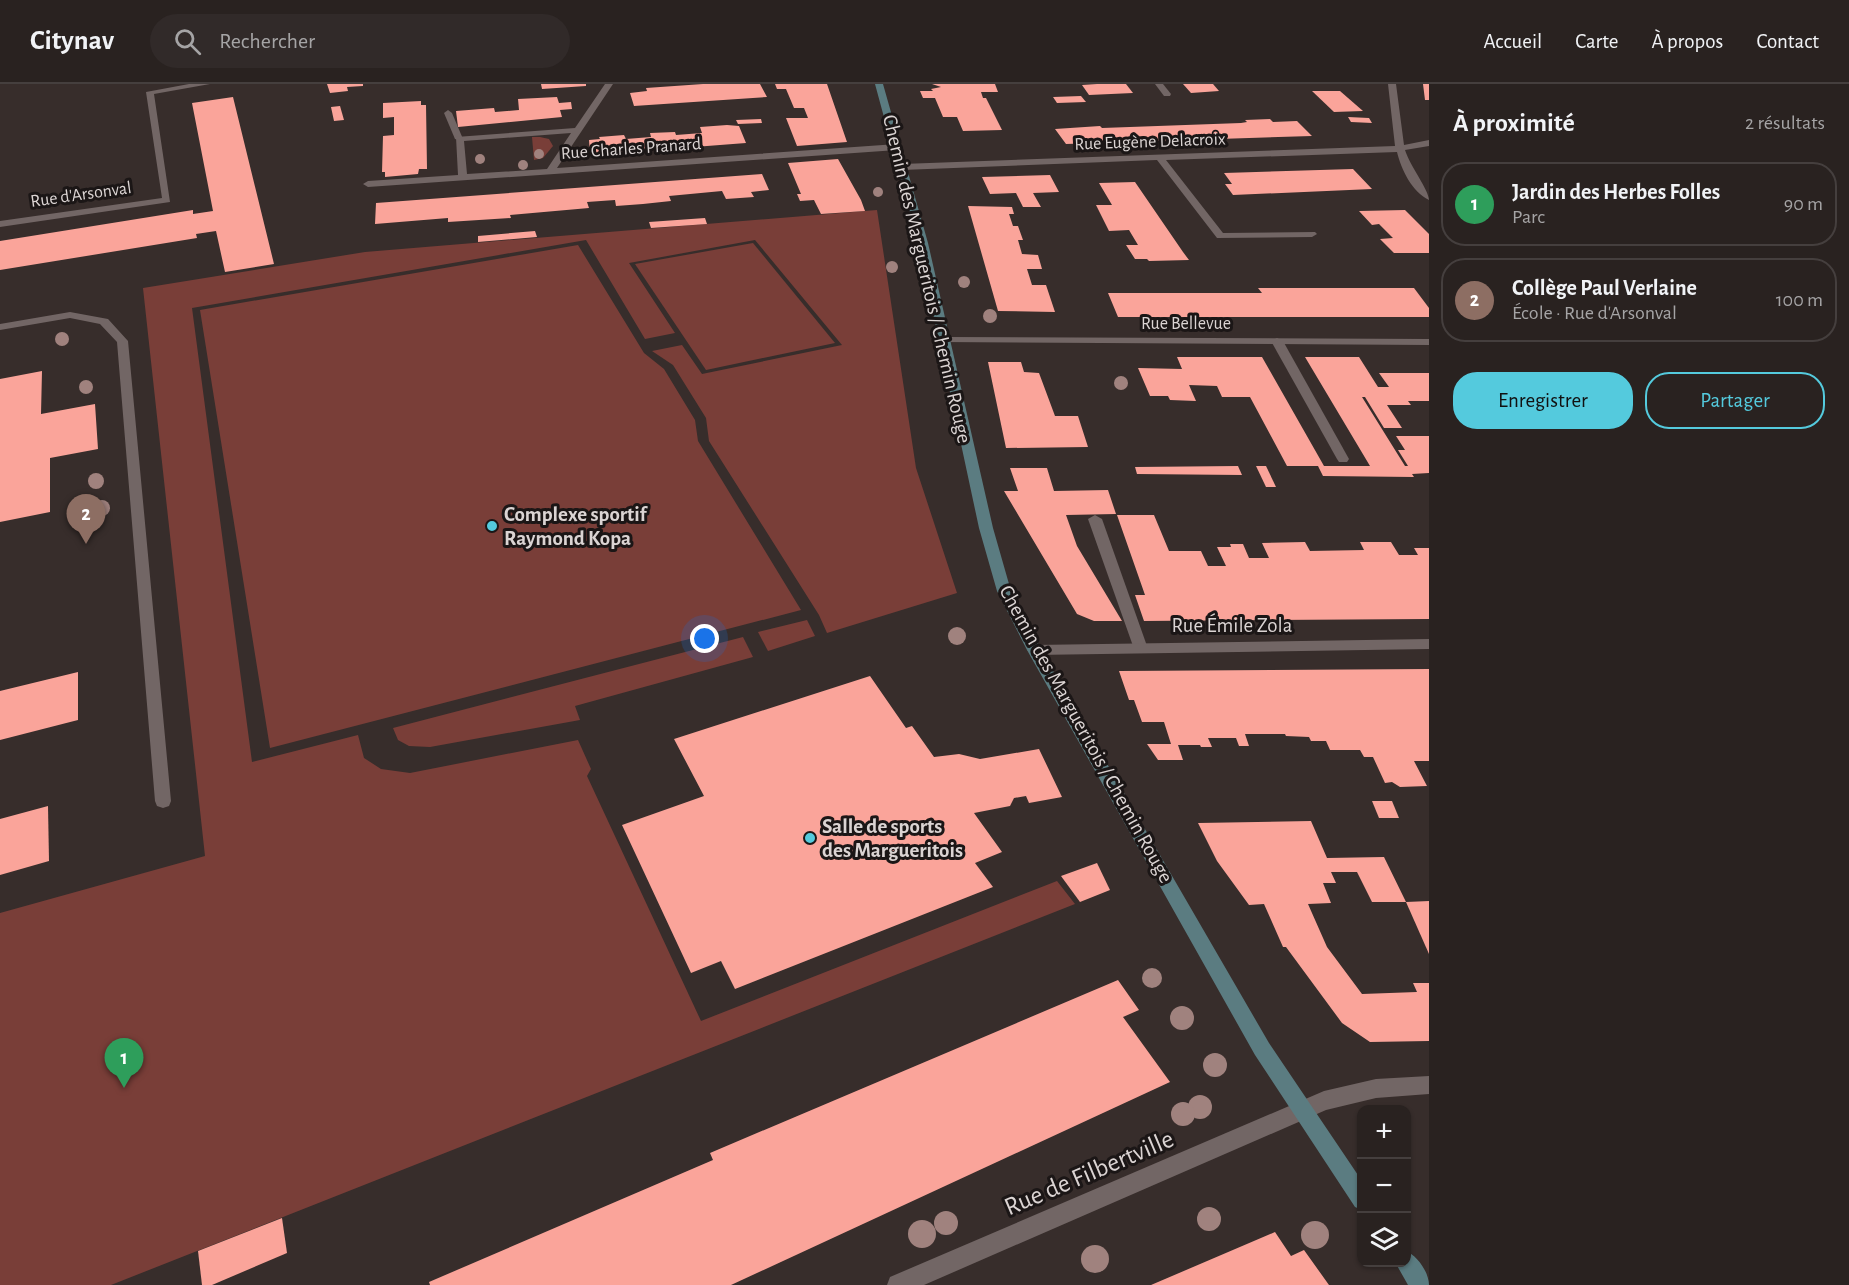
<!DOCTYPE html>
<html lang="fr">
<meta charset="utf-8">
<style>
body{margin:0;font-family:"Alegreya Sans",sans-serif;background:#312a29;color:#f1f3f6}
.controls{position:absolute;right:18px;bottom:18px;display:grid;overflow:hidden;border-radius:12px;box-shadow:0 2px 4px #0004}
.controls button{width:54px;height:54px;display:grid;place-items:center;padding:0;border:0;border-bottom:2px solid #453f3e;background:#292220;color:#f1f3f6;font:30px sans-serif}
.you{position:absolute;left:705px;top:555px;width:21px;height:21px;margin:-15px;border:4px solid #fff;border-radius:50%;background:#1a73e8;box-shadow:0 0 0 9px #1a73e833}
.badge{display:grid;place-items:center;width:39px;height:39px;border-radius:50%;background:#54cadd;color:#fff;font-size:20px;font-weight:700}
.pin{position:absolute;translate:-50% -50px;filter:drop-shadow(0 2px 3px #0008)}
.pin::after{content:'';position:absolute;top:32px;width:21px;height:18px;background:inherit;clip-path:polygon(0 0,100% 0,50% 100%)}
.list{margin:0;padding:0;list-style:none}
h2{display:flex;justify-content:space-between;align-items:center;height:78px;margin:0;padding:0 24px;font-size:26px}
h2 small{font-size:20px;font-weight:400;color:#a5a4a5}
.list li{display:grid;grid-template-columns:39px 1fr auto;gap:18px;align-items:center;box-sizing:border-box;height:84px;margin:0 12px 12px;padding:0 12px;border:2px solid #453f3e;border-radius:24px}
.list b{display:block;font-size:22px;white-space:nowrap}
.list p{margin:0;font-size:20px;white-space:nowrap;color:#a5a4a5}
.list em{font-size:20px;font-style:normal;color:#a5a4a5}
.actions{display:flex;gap:12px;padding:18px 24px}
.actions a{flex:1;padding:14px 0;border:2px solid #54cadd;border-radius:24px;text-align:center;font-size:21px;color:#54cadd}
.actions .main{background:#54cadd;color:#111}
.icon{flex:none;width:33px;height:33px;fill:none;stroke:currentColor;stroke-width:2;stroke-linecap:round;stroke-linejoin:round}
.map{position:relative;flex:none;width:1429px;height:1201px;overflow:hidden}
header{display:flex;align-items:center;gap:36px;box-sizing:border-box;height:84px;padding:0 30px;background:#292220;border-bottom:2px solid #453f3e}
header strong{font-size:28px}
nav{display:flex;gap:33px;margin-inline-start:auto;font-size:21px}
.search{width:420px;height:54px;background:#312a29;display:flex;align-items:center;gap:15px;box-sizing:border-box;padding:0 21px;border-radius:33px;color:#a5a4a5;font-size:22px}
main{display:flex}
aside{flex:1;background:#292220}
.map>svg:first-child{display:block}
.green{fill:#793e38}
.building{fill:#faa49a}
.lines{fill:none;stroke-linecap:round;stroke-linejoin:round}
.lane{fill:#726665;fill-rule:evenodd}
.street{fill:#726665;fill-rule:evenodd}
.secondary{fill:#5b7c81;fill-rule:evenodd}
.tree{fill:#a0827e}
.poi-dot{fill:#54cadd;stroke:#1b1616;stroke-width:2}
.labels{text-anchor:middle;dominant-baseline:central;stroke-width:6;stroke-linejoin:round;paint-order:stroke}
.far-street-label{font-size:18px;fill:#dbd4d3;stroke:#1b1616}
.street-label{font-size:21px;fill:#dbd4d3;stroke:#1b1616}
.poi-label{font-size:21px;font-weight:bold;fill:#dbd4d3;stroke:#1b1616;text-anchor:start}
.near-street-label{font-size:26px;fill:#dbd4d3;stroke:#1b1616}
</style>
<header>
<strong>Citynav</strong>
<div class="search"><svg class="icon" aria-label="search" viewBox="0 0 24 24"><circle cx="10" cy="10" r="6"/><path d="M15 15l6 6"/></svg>Rechercher</div>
<nav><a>Accueil</a><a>Carte</a><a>À propos</a><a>Contact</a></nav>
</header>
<main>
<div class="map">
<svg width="1429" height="1201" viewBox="0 0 1429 1201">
<rect width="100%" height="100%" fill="#372d2b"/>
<g class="green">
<polygon points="540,53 549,55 553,62 543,74 534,76 532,53"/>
<polygon points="877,126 916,384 957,509 827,549 819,531 709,357 706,334 673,281 652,267 682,261 702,290 842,261 755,156 629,179 675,249 645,255 586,156 192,224 252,678 358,651 364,674 381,685 410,689 578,656 591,685 587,692 701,937 1057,797 1075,820 111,1201 0,1201 0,829 205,772 143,204 365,168"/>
<polygon points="753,159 835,259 706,286 635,180"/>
<polygon points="578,161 644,269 664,285 695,336 698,357 801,526 270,664 200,226"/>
<polygon points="807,536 815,552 768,567 758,548"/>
<polygon points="743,553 753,573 575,622 580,636 430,663 409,662 398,656 393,644"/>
</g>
<g class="building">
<polygon points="327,0 363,0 363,2 347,3 348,7 330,9"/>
<polygon points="541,0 586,0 586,2 542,5"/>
<polygon points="703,0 760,0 767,13 634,22 630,9 647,7 646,4"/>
<polygon points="775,0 827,0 847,58 797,62 786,34 808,34 804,24 794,24 786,5 777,5"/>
<polygon points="932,0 995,0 998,8 981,8 983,14 986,14 1002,46 963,47 957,33 943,33 935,14 923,14 920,7 933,7 931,5 941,3"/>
<polygon points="1097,0 1126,0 1133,9 1089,11 1082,1"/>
<polygon points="1183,0 1213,0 1219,7 1191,9"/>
<polygon points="1423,0 1429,0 1429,16 1425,16"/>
<polygon points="1312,7 1340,7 1363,27 1334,28"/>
<polygon points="1081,12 1086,18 1057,19 1053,13"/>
<polygon points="233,13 274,180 225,188 216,147 196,150 197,154 0,186 0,157 193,126 193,130 213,127 192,19"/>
<polygon points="557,13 559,19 571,18 572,25 560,26 562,33 458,43 456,27 494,24 495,28 519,26 518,15"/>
<polygon points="421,17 421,21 426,21 427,85 419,85 418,90 385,93 385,88 382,88 383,52 394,51 394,33 383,34 383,19"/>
<polygon points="340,22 344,36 334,37 331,23"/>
<polygon points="1348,33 1369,34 1372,39 1351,38"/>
<polygon points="761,35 762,39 738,40 736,36"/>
<polygon points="1270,35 1273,38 1297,37 1312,52 1066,60 1055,45 1100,42 1102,44 1241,39 1247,38 1245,36"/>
<polygon points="727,41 739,42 746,59 590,71 589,56 600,55 599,53 624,51 626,55 651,53 650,49 675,48 676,51 702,49 700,43"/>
<polygon points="838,75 861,116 865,127 821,130 814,116 800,117 797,110 801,110 788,79"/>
<polygon points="1353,85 1372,105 1233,111 1225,100 1232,100 1224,89"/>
<polygon points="762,90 769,106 751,108 754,113 726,115 722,107 669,112 671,117 643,120 616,122 615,116 587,118 589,124 510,131 511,134 448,138 448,134 375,140 376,119"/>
<polygon points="1050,91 1059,108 1033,109 1041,123 1023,123 1016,109 990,110 982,93"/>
<polygon points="1135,98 1183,168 1189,176 1149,177 1147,175 1135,175 1126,161 1138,161 1129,146 1109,147 1096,121 1112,121 1099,99"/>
<polygon points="968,122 1012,123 1014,130 1009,130 1013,142 1018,142 1023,156 1018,156 1022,170 1038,171 1042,185 1027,185 1032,201 1046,201 1055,228 998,227"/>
<polygon points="1405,126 1429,150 1429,169 1394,169 1380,155 1393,154 1379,140 1372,141 1359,127"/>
<polygon points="705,134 707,140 651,144 649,138"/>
<polygon points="535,147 537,153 478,158 478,152"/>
<polygon points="1258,204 1414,204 1429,224 1429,233 1118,233 1108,209 1262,209"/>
<polygon points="1177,273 1262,273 1324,382 1370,382 1305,273 1359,273 1378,303 1389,303 1379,289 1429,289 1429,317 1408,317 1411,321 1387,321 1402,344 1384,344 1365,313 1362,313 1405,382 1408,382 1398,366 1405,366 1396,352 1429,352 1429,389 1412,390 1414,393 1323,392 1318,382 1287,382 1250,313 1222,313 1217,302 1189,301 1196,317 1170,316 1168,312 1150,312 1138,284 1182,285"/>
<polygon points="988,278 1021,278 1024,288 1039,289 1055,332 1078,332 1088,363 1006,364"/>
<polygon points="42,287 41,330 95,320 98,365 50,374 50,428 0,438 0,295"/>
<polygon points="1238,382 1242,391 1137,390 1135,383"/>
<polygon points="1256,382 1266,382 1276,403 1266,403"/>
<polygon points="1010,384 1047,384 1054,407 1108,406 1116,430 1066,431 1077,462 1122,537 1094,537 1077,530 1004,407 1018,407"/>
<polygon points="1117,431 1154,431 1169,467 1201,467 1208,482 1226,482 1217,463 1231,463 1230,460 1243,460 1249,474 1269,474 1262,459 1305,458 1310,467 1364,466 1360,458 1391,458 1399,471 1418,471 1414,464 1429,464 1429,535 1144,537 1135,511 1145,511"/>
<polygon points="1429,585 1429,677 1414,677 1427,702 1400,703 1392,698 1385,699 1373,673 1364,673 1360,666 1330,666 1326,657 1311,657 1309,653 1286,652 1285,650 1245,650 1249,662 1239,662 1236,654 1208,654 1212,663 1201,663 1200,661 1178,661 1183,676 1158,676 1147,660 1171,660 1164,638 1142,638 1134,616 1129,616 1119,587"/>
<polygon points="78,588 78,636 0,656 0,607"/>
<polygon points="870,592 906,644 912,642 934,673 959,670 980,675 1039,665 1062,713 1029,719 1026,712 1014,714 1010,722 974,729 1002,768 975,779 993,803 735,905 721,877 691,889 622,741 704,712 674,655"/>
<polygon points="1372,717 1392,717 1399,734 1379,734"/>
<polygon points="48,722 49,777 0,791 0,735"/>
<polygon points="1311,737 1327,774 1384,773 1406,818 1372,818 1357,788 1331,788 1336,799 1323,799 1331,819 1308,820 1327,863 1362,910 1417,908 1413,899 1429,899 1429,957 1370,958 1342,939 1286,863 1283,863 1264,820 1249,821 1217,777 1198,739"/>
<polygon points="1097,779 1110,806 1080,818 1061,792"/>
<polygon points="1429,817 1429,870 1406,818"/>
<polygon points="1118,896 1139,926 1123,933 1170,998 731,1201 430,1201 429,1198 713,1076 710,1069"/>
<polygon points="282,1134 287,1169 212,1201 202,1201 198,1167"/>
<polygon points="1275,1148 1291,1172 1304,1166 1329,1201 1151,1201"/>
</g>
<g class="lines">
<g class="lane">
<polygon points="448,26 452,29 463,55 462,57 455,55 444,29"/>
<polygon points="70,228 108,235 128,257 171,717 169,722 163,724 157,722 155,717 117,258 100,240 70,234 0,246 0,240"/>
<polygon points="1277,254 1283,257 1349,375 1347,378 1339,378 1337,375 1271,257"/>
<polygon points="1095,431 1102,435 1147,562 1145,566 1135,566 1133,562 1088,435"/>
</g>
<g class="street">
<polygon points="189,0 210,0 154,10 170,118 0,143 0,137 162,114 146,8"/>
<path d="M605 0H613L557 84 897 60 901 63 897 66 368 103 363 100 368 97 458 91 456 53 575 44ZM571 49 547 85 467 90 464 57Z"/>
<polygon points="1155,0 1163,0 1171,10 1170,12 1164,12"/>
<path d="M1388 0H1396L1404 61 1429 56V62L1405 66C1410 82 1429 106 1429 116 1412 108 1401 85 1397 68L1166 76 1223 149 1315 148 1317 150 1312 153 1217 154 1157 76 902 86 897 83 902 80 1395 62Z"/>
<polygon points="944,253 1429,255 1429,261 940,258 938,256"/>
<polygon points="1429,555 1429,565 1034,571 1027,566 1034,561"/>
<polygon points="1429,992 1429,1010 1376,1014 1326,1026 924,1201 887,1201 890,1193 1324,1007 1376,995"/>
</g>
<g class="secondary">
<polygon points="875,0 883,0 928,159 993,444 1011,507 1041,566 1269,959 1362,1097 1362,1126 1355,1123 1255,971 1027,566 997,507 979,444 918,159"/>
<path d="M1406 1167C1418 1172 1429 1189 1429 1201H1408L1395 1178H1406Z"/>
</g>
</g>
<g class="tree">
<circle cx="539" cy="70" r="5"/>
<circle cx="480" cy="75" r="5"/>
<circle cx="523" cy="81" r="5"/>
<circle cx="878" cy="108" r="5"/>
<circle cx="892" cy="183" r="6"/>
<circle cx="964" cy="198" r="6"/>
<circle cx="990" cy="232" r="7"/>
<circle cx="62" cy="255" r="7"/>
<circle cx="1121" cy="299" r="7"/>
<circle cx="86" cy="303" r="7"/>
<circle cx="96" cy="397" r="8"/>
<circle cx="102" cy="424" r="8"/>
<circle cx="957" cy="552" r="9"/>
<circle cx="1152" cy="894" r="10"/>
<circle cx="1182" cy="934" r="12"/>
<circle cx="1215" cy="981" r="12"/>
<circle cx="1200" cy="1023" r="12"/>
<circle cx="1183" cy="1030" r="12"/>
<circle cx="1209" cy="1135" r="12"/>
<circle cx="946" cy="1139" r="12"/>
<circle cx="922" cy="1150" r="14"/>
<circle cx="1315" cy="1151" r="14"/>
<circle cx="1095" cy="1175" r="14"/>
</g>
<g class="poi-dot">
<circle cx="492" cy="442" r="6"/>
<circle cx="810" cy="754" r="6"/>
</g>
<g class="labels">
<g class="far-street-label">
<text transform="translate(1150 58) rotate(-2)">Rue Eugène Delacroix</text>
<text transform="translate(631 65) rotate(-4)">Rue Charles Pranard</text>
<text transform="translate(81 111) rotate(-8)">Rue d'Arsonval</text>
<text x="1186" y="240">Rue Bellevue</text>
</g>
<g class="street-label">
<text transform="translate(927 195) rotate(77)">Chemin des Margueritois / Chemin Rouge</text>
<text x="1232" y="541">Rue Émile Zola</text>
<text transform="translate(1086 650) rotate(61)">Chemin des Margueritois / Chemin Rouge</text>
</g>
<g class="poi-label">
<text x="504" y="430">Complexe sportif<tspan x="504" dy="24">Raymond Kopa</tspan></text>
<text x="822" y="742">Salle de sports<tspan x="822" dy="24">des Margueritois</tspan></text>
</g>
<g class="near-street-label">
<text transform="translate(1089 1089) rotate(-23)">Rue de Filbertville</text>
</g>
</g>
</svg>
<div class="controls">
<button>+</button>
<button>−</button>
<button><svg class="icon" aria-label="layers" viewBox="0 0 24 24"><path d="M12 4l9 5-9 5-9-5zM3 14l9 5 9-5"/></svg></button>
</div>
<div class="you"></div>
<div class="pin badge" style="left:124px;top:1004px;background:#2e9e5b">1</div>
<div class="pin badge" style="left:86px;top:460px;background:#8d6e63">2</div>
</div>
<aside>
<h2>À proximité<small>2 résultats</small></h2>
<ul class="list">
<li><span class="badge" style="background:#2e9e5b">1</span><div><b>Jardin des Herbes Folles</b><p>Parc</p></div><em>90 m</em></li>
<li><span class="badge" style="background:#8d6e63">2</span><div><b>Collège Paul Verlaine</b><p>École · Rue d'Arsonval</p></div><em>100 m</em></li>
</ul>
<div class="actions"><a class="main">Enregistrer</a><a>Partager</a></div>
</aside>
</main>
